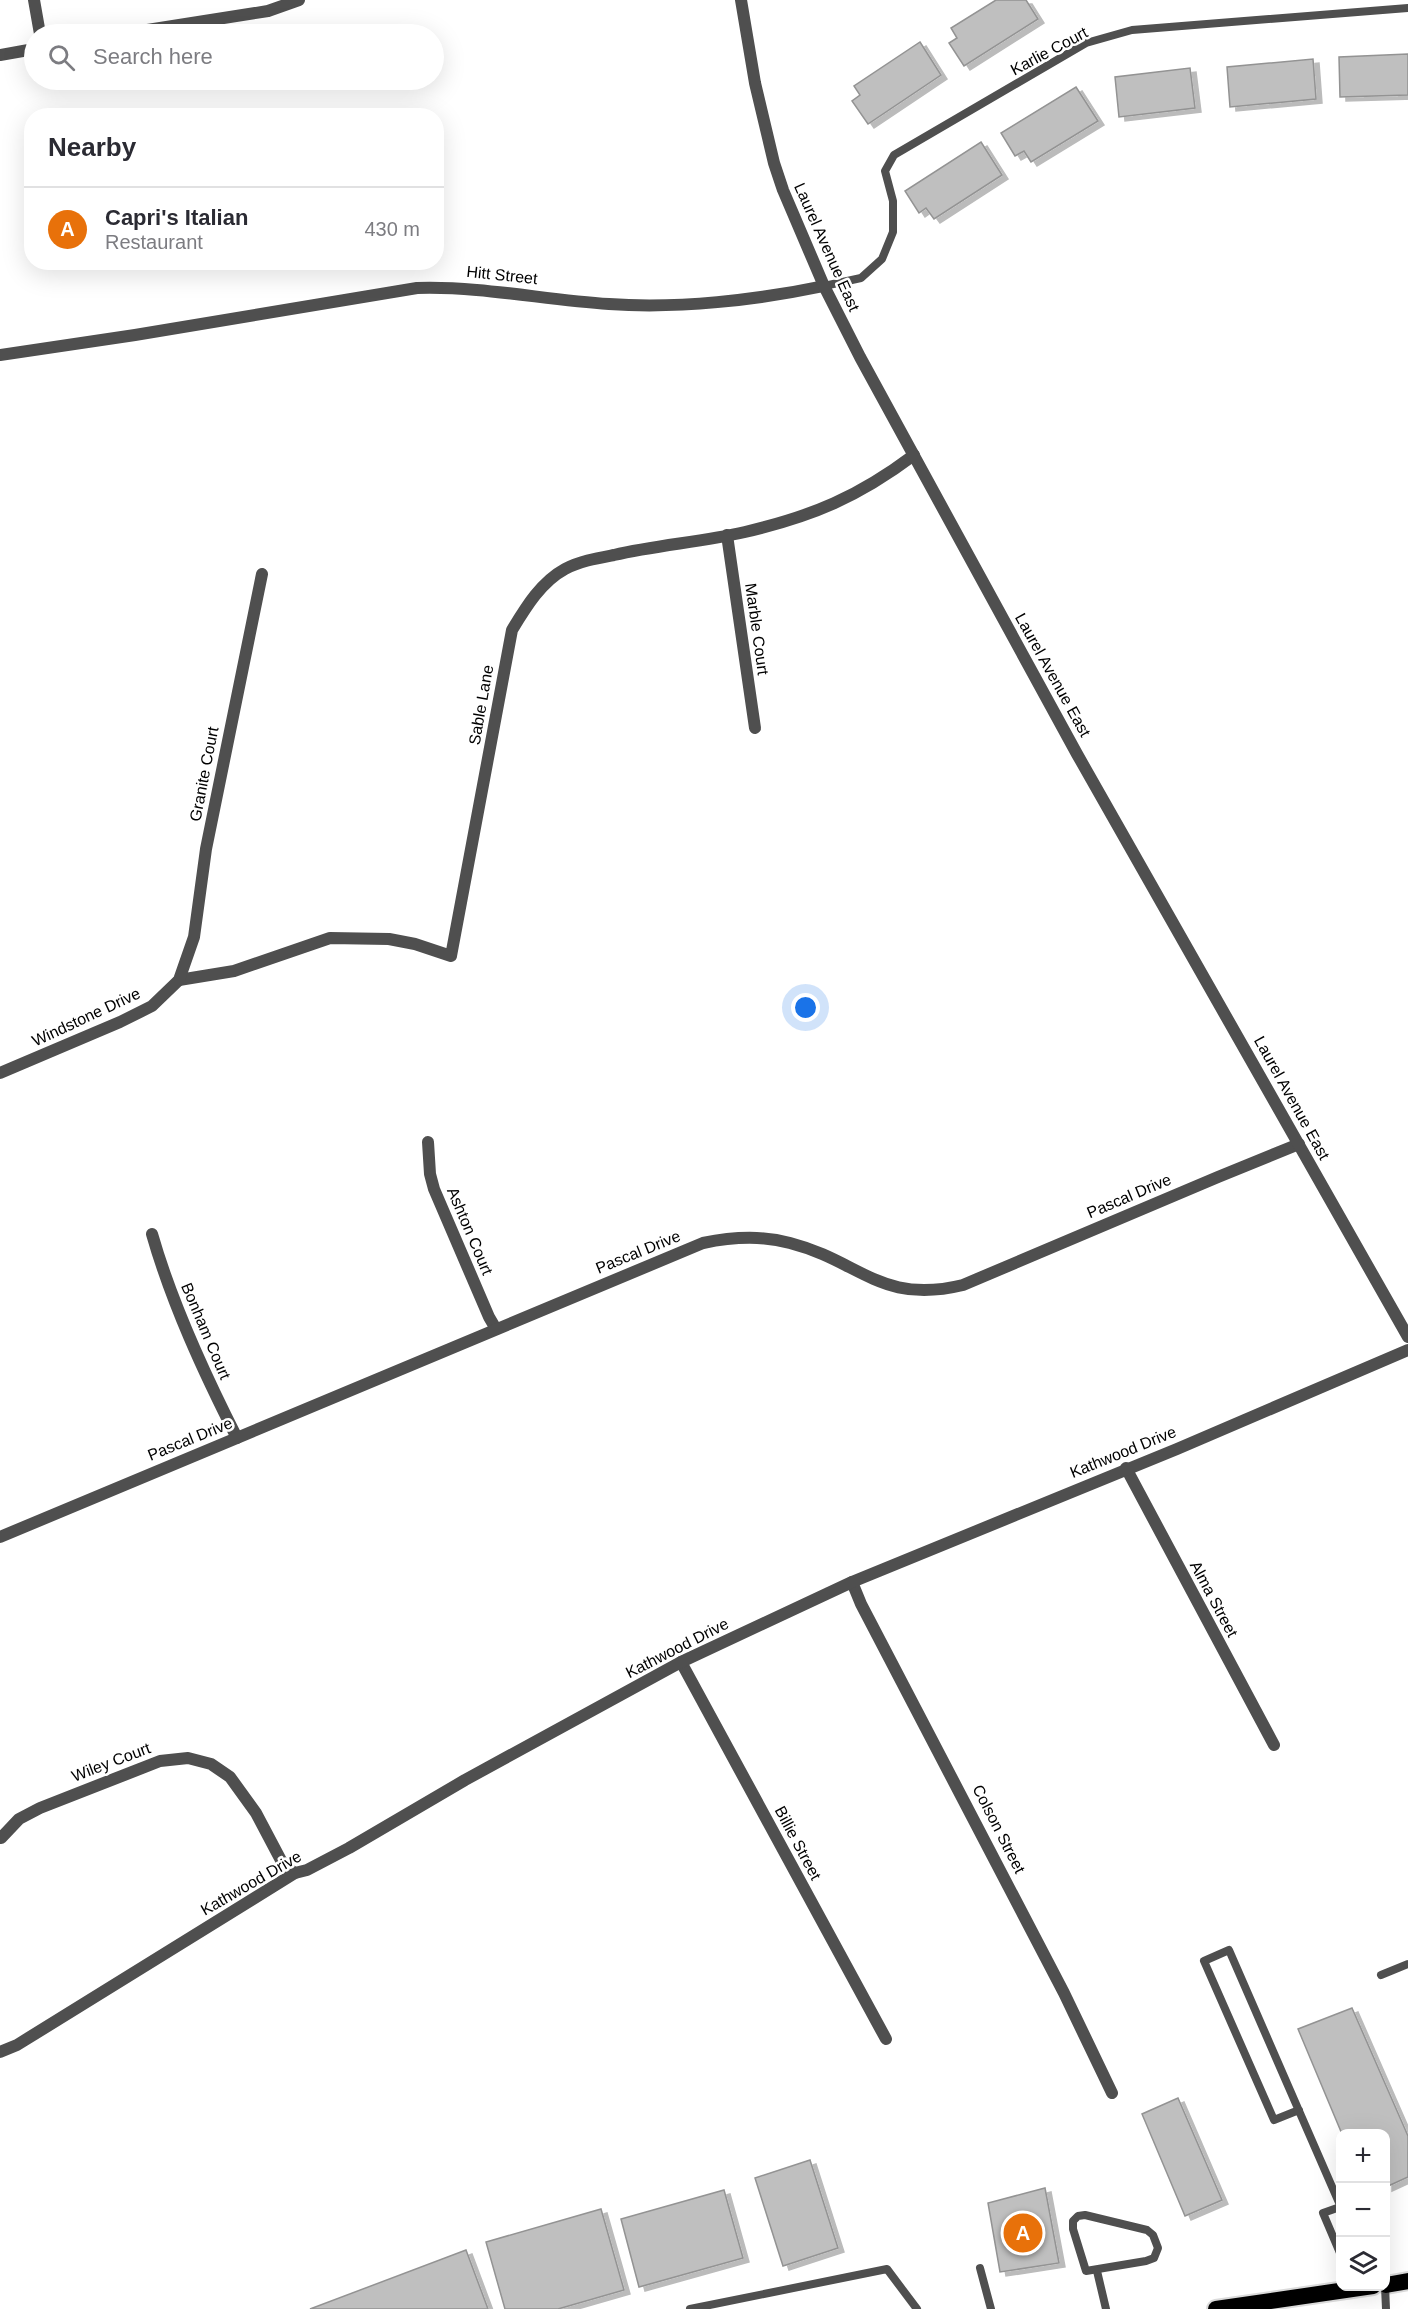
<!DOCTYPE html>
<meta charset="utf-8">
<style>
body{margin:0;font-family:Helvetica,sans-serif;background:#f7f7f7;color:#2b2b33}
.controls{position:absolute;right:18px;bottom:18px;display:grid;overflow:hidden;border-radius:12px;box-shadow:0 6px 24px #0002}
.controls button{width:54px;height:54px;display:grid;place-items:center;padding:0;border:0;border-bottom:2px solid #e1e1e2;background:#fff;color:#2b2b33;font:30px sans-serif}
.you{position:absolute;left:806px;top:1008px;width:21px;height:21px;margin:-15px;border:4px solid #fff;border-radius:50%;background:#1a73e8;box-shadow:0 0 0 9px #1a73e833}
.badge{display:grid;place-items:center;width:39px;height:39px;border-radius:50%;background:#111827;color:#fff;font-size:20px;font-weight:700}
.pin{position:absolute;translate:-50% -50%;border:3px solid #fff;box-shadow:0 2px 6px #0006}
.list{margin:0;padding:0;list-style:none}
h2{display:flex;justify-content:space-between;align-items:center;height:78px;margin:0;padding:0 24px;font-size:26px}
h2 small{font-size:20px;font-weight:400;color:#7c7c81}
.list li{display:grid;grid-template-columns:39px 1fr auto;gap:18px;align-items:center;box-sizing:border-box;height:84px;padding:0 24px;border-top:2px solid #e1e1e2}
.list b{display:block;font-size:22px;white-space:nowrap}
.list p{margin:0;font-size:20px;white-space:nowrap;color:#7c7c81}
.list em{font-size:20px;font-style:normal;color:#7c7c81}
.icon{flex:none;width:33px;height:33px;fill:none;stroke:currentColor;stroke-width:2;stroke-linecap:round;stroke-linejoin:round}
.map{position:relative;flex:none;width:1408px;height:2309px;overflow:hidden}
.search{position:absolute;background:#fff;box-shadow:0 6px 24px #0002;left:24px;top:24px;width:420px;height:66px;display:flex;align-items:center;gap:15px;box-sizing:border-box;padding:0 21px;border-radius:33px;color:#7c7c81;font-size:22px}
.panel{position:absolute;background:#fff;box-shadow:0 6px 24px #0002;left:24px;top:108px;width:420px;height:162px;border-radius:24px}
.map>svg:first-child{display:block}
.building{fill:#bfbfbf;stroke:#939393;stroke-width:1.5;filter:url(#shadow)}
.lines{fill:none;stroke-linecap:round;stroke-linejoin:round}
.trunk-casing{stroke:#dbdbdb;stroke-width:20}
.service{stroke:#4f4f4f;stroke-width:8}
.minor{stroke:#4f4f4f;stroke-width:12}
.tertiary{stroke:#4f4f4f;stroke-width:12}
.trunk{stroke:#000;stroke-width:16}
.labels{text-anchor:middle;dominant-baseline:central;stroke-width:5;stroke-linejoin:round;paint-order:stroke}
.street-label{font-size:16px;fill:#000;stroke:#fff}
</style>
<div class="map">
<svg width="1408" height="2309" viewBox="0 0 1408 2309">
<defs>
<filter id="shadow"><feDropShadow dx="6" dy="4" stdDeviation="0" flood-color="#0004"/></filter>
</defs>
<rect width="100%" height="100%" fill="#fff"/>
<g class="building">
<polygon points="996,0 1026,0 1038,19 964,66 949,43 957,38 951,28"/>
<polygon points="920,42 941,75 868,124 852,101 860,95 854,86"/>
<polygon points="1408,54 1408,95 1340,97 1339,57"/>
<polygon points="1313,59 1316,99 1230,107 1227,67"/>
<polygon points="1190,68 1195,108 1119,117 1115,77"/>
<polygon points="1076,87 1098,121 1031,162 1024,151 1015,156 1001,133"/>
<polygon points="981,142 1002,175 934,219 926,208 919,213 905,191"/>
<polygon points="1352,2008 1408,2136 1408,2177 1386,2187 1386,2134 1342,2134 1298,2029"/>
<polygon points="1178,2098 1222,2200 1185,2216 1142,2114"/>
<polygon points="810,2160 838,2248 783,2266 755,2178"/>
<polygon points="1045,2188 1059,2263 1000,2272 988,2203"/>
<polygon points="724,2190 743,2258 639,2287 621,2219"/>
<polygon points="601,2209 624,2290 558,2309 505,2309 486,2242"/>
<polygon points="466,2250 488,2309 310,2309"/>
</g>
<g class="lines">
<g class="trunk-casing">
<g id="trunk">
<polyline points="1386,2285 1408,2281"/>
<polyline points="1216,2309 1373,2286"/>
</g>
</g>
<g class="service">
<polyline points="824,286 861,278 882,259 893,232 893,201 885,171 894,155 1086,43 1132,30 1408,8"/>
<polyline points="1381,1975 1408,1964"/>
<polyline points="1299,2110 1274,2120 1204,1961 1229,1950 1340,2205"/>
<polyline points="1340,2207 1323,2213 1340,2253"/>
<polygon points="1085,2215 1147,2230 1153,2235 1158,2248 1154,2258 1146,2261 1086,2271 1073,2229 1073,2221 1078,2216"/>
<polyline points="980,2268 991,2309"/>
<polyline points="1097,2271 1106,2309"/>
<polyline points="1385,2286 1386,2309"/>
<polyline points="690,2309 887,2269 917,2309"/>
</g>
<g class="minor">
<polyline points="34,0 40,34"/>
<polyline points="122,34 268,11 299,0"/>
<polyline points="0,55 34,49"/>
<path d="M0 355 135 335 417 288C483 286 544 300 609 304 678 309 757 300 824 286"/>
<polyline points="727,535 755,728"/>
<path d="M179 980 234 971 330 938 389 939 415 944 451 956 512 630C526 607 541 582 565 569 580 561 598 558 614 555 657 545 702 542 745 532 813 516 858 497 914 455"/>
<polyline points="0,1073 120,1022 152,1006 179,980 194,937 206,849 262,574"/>
<polyline points="428,1142 430,1174 434,1189 489,1317 496,1329"/>
<path d="M152 1234C172 1304 204 1373 237 1438"/>
<polyline points="1126,1468 1274,1745"/>
<path d="M0 1537 703 1243C732 1237 761 1235 790 1243 860 1261 881 1305 963 1285L1218 1177 1299 1144"/>
<polyline points="852,1582 861,1604 1064,1993 1112,2093"/>
<polyline points="681,1662 886,2039"/>
<polyline points="1,1838 19,1819 40,1808 160,1761 188,1758 211,1764 230,1777 256,1813 284,1866 295,1873"/>
<polyline points="0,2052 17,2045 295,1873 307,1870 349,1848 465,1780 681,1662 852,1582 1177,1449 1408,1350"/>
</g>
<polyline class="tertiary" points="741,0 755,83 774,163 783,190 824,286 860,357 1077,754 1408,1337"/>
<use href="#trunk" class="trunk"/>
</g>
<g class="labels">
<g class="street-label">
<text transform="translate(1049 51) rotate(-28)">Karlie Court</text>
<text transform="translate(827 247) rotate(66)">Laurel Avenue East</text>
<text transform="translate(502 275) rotate(6)">Hitt Street</text>
<text transform="translate(757 629) rotate(82)">Marble Court</text>
<text transform="translate(1053 675) rotate(61)">Laurel Avenue East</text>
<text transform="translate(481 705) rotate(-80)">Sable Lane</text>
<text transform="translate(204 774) rotate(-79)">Granite Court</text>
<text transform="translate(86 1017) rotate(-25)">Windstone Drive</text>
<text transform="translate(1292 1098) rotate(61)">Laurel Avenue East</text>
<text transform="translate(1129 1196) rotate(-23)">Pascal Drive</text>
<text transform="translate(470 1231) rotate(67)">Ashton Court</text>
<text transform="translate(638 1252) rotate(-22)">Pascal Drive</text>
<text transform="translate(206 1331) rotate(67)">Bonham Court</text>
<text transform="translate(190 1439) rotate(-22)">Pascal Drive</text>
<text transform="translate(1123 1452) rotate(-22)">Kathwood Drive</text>
<text transform="translate(1214 1599) rotate(62)">Alma Street</text>
<text transform="translate(677 1648) rotate(-27)">Kathwood Drive</text>
<text transform="translate(111 1762) rotate(-21)">Wiley Court</text>
<text transform="translate(999 1829) rotate(63)">Colson Street</text>
<text transform="translate(798 1843) rotate(62)">Billie Street</text>
<text transform="translate(251 1883) rotate(-30)">Kathwood Drive</text>
</g>
</g>
</svg>
<div class="controls">
<button>+</button>
<button>−</button>
<button><svg class="icon" aria-label="layers" viewBox="0 0 24 24"><path d="M12 4l9 5-9 5-9-5zM3 14l9 5 9-5"/></svg></button>
</div>
<div class="you"></div>
<div class="pin badge" style="left:1023px;top:2233px;background:#e8710a">A</div>
<div class="search"><svg class="icon" aria-label="search" viewBox="0 0 24 24"><circle cx="10" cy="10" r="6"/><path d="M15 15l6 6"/></svg>Search here</div>
<section class="panel">
<h2>Nearby<small></small></h2>
<ul class="list">
<li><span class="badge" style="background:#e8710a">A</span><div><b>Capri's Italian</b><p>Restaurant</p></div><em>430 m</em></li>
</ul>
</section>
</div>
